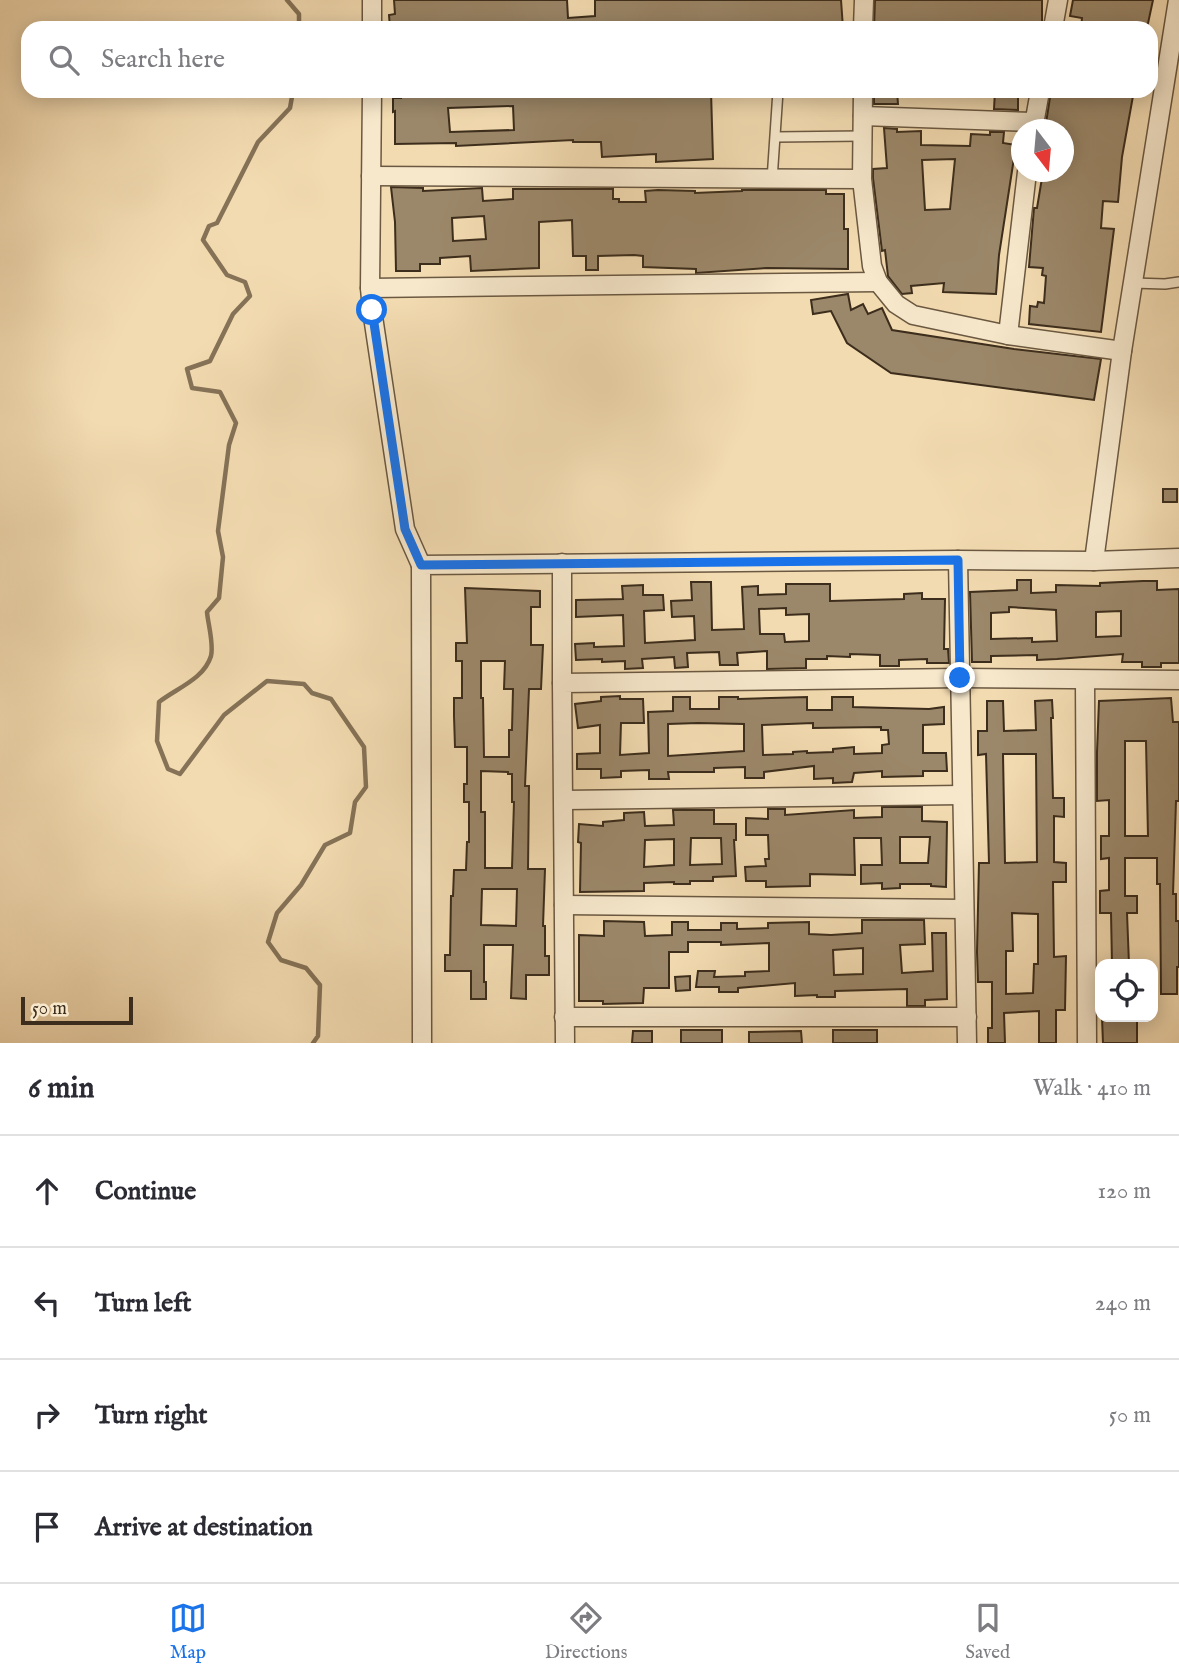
<!DOCTYPE html>
<meta charset="utf-8">
<style>
body{margin:0;font-family:"IM FELL English",serif;background:#f7f7f7;color:#2b2b33}
.controls{position:absolute;right:21px;bottom:21px;display:grid;overflow:hidden;border-radius:14px;box-shadow:0 4px 18px #0003}
.controls button{width:63px;height:63px;display:grid;place-items:center;padding:0;border:0;border-bottom:2px solid #e1e1e2;background:#fff;color:#2b2b33;font:35px sans-serif}
.compass{position:absolute;left:1011px;top:119px;width:63px;height:63px;border-radius:50%;background:#fff;box-shadow:0 4px 18px #0003;rotate:164deg}
.scale{position:absolute;left:21px;bottom:18px;width:112px;box-sizing:border-box;padding-left:7px;border:4px solid #3c2d1c;border-top:0;font-size:19px;line-height:24px;white-space:nowrap;color:#3c2d1c;-webkit-text-stroke:5px #f7e8cc;paint-order:stroke}
.stop{position:absolute;width:21px;height:21px;margin:-16px;border:5px solid #1a73e8;border-radius:50%;background:#fff}
.stop.end{background:#1a73e8;border-color:#fff;box-shadow:0 2px 7px #0008}
.list{margin:0;padding:0;list-style:none}
h2{display:flex;justify-content:space-between;align-items:center;height:91px;margin:0;padding:0 28px;font-size:30px}
h2 small{font-size:23px;font-weight:400;color:#7c7c81}
.list li{display:grid;grid-template-columns:46px 1fr auto;gap:21px;align-items:center;box-sizing:border-box;height:112px;padding:0 28px;border-top:2px solid #e1e1e2}
.list b{display:block;font-size:26px;white-space:nowrap}
.list em{font-size:23px;font-style:normal;color:#7c7c81}
.icon{flex:none;width:38px;height:38px;fill:none;stroke:currentColor;stroke-width:2;stroke-linecap:round;stroke-linejoin:round}
.map{position:relative;flex:none;width:1179px;height:1043px;overflow:hidden}
.search{position:absolute;background:#fff;box-shadow:0 4px 18px #0003;left:21px;right:21px;top:21px;height:77px;display:flex;align-items:center;gap:18px;box-sizing:border-box;padding:0 24px;border-radius:21px;color:#7c7c81;font-size:26px}
.sheet{height:539px;background:#fff}
nav{display:flex;justify-content:space-around;align-items:center;box-sizing:border-box;height:98px;border-top:2px solid #e1e1e2;background:#fff;font-size:19px;color:#7c7c81}
nav a{display:grid;justify-items:center;gap:4px}
nav .on{color:#1a73e8}
.map>svg:first-child{display:block}
.lines{fill:none;stroke-linecap:round;stroke-linejoin:round}
.stream{stroke:#857257;stroke-width:4.5}
.building{fill:#9b8769;stroke:#3c2d1c;stroke-width:2;fill-rule:evenodd}
.service-casing{stroke:#6a5841;stroke-width:12}
.minor-casing{stroke:#6a5841;stroke-width:21}
.service{stroke:#f7e8cc;stroke-width:9}
.minor{stroke:#f7e8cc;stroke-width:18}
.route{stroke:#1a73e8;stroke-width:9}
</style>
<div class="map">
<svg width="1179" height="1043" viewBox="0 0 1179 1043">
<rect width="100%" height="100%" fill="#f3dbb1"/>
<filter id="stains"><feTurbulence type="fractalNoise" baseFrequency=".00286" numOctaves="4"/><feColorMatrix values="0 0 0 0 .2 0 0 0 0 .09 0 0 0 0 .02 0 0 0 .5 -.17"/></filter>
<radialGradient id="worn" r=".72"><stop offset=".6" stop-color="#630" stop-opacity="0"/><stop offset="1" stop-color="#630" stop-opacity=".3"/></radialGradient>
<g class="lines">
<g class="stream">
<polyline points="287,0 299,14 299,28"/>
<path d="M293 91 290 108 258 142 217 223 209 226 203 240 227 275 245 282 250 296 233 314 210 361 187 369 192 388 220 392 236 423 229 445 218 531 223 557 219 598 207 612C208 624 214 644 211 656 204 679 177 688 159 702L157 741 168 769 180 774 224 715 267 681 304 684 312 693 331 699 364 747 366 787 355 802 350 833 325 845 301 885 277 913 268 942 281 960 306 968 320 985 318 1036 313 1043"/>
</g>
</g>
<g class="building">
<polygon points="394,0 567,0 568,18 595,16 595,0 841,0 843,28 390,28 389,15 395,14"/>
<polygon points="875,0 1042,0 1042,24 1030,28 874,28"/>
<polygon points="1073,0 1153,0 1147,28 1122,28 1098,23 1097,28 1081,28 1082,18 1070,16"/>
<path d="M409 91H711L713 159 656 162V154L602 157 601 142H573V140L456 146V143L395 144V111L393 112V98H401V93ZM513 106 514 130 450 132 448 108Z"/>
<polygon points="874,91 897,91 898,104 874,104"/>
<polygon points="995,91 1018,91 1018,110 994,109"/>
<polygon points="1051,91 1107,91 1133,96 1122,157 1118,202 1103,201 1101,228 1114,229 1101,332 1029,324 1030,306 1037,307 1038,302 1044,303 1046,276 1042,275 1043,268 1029,267 1034,208 1037,208 1043,172 1063,172 1065,130 1058,130 1059,126 1046,123"/>
<path d="M884 128 897 129V132L921 131V145L970 146 971 134 990 135V132H1004L1003 143 1016 145 999 255 996 294 943 292 944 283 911 286 912 293 902 294 888 276 885 250 882 251 873 178V169L887 168ZM955 159 950 209 925 210 922 160Z"/>
<path d="M391 187 423 188V191L482 188 483 201 513 199V189H613V199H619V202H646L645 191 658 190 695 191V193L742 191V190H826V194H844V229H848V269L767 268 696 273V269L643 267V256L634 255 598 256V270H586V256H573L572 220 539 222V268L471 271 470 256 440 258V264H420V271H396L395 222ZM484 216 486 239 453 241 452 218Z"/>
<polygon points="848,294 851,310 863,304 868,314 882,308 892,330 1014,349 1101,359 1094,400 891,373 847,343 831,311 813,314 811,300"/>
<rect x="1163" y="489" width="14" height="13"/>
<path d="M1017 580H1031V593L1056 592V585L1100 586V583L1143 581H1157V590L1179 589V663H1161V667H1142V662H1122L1123 654 1057 659 1037 660V655L991 656V662H972L970 592 1017 590ZM1009 607 1056 610 1057 641 1032 642V638L991 639V613L1009 612ZM1121 611V636L1096 637V612Z"/>
<path d="M691 582H711L712 630 744 629 742 587 758 586V595L786 594V584H830V601L904 599V594L922 593V599H945L944 649H948L949 663H927V659L899 660V666H880V655L850 654V657L827 656V659H806V668L767 669V651L737 653 738 665H720L719 652 687 653 688 667 675 668 674 657 642 659 643 668 625 669V661L602 662V659L576 660 575 644 594 643V647L624 646 623 615 576 617V600L623 599 622 586 643 585V595H663L664 610 644 611 645 643 695 640 694 616 672 617 671 601 692 600ZM786 608V615L809 614V641L785 642 784 634H760L759 609Z"/>
<path d="M465 588 540 591V607H531V645H543L541 689H529L525 786H529L528 869H545L543 926H545V956H549V975H526V999L511 998 513 945H484V982H486V999H471V971H445V955H450L451 896H453L454 870H466L467 842H469V802H464V784H467V747H455L454 716V698H462V661H456V643H467ZM481 661H505L504 689H513L512 730H509V757H484L483 698H481ZM481 771 508 772V774H512V802H514L512 868H485V812H481ZM482 889H517L516 926 481 925Z"/>
<path d="M620 696V699H643L644 723H621L620 755 649 753 648 712 673 711V697H690V709H719V697H738V699L807 697V710H832V697H853V707L929 709 944 707V724L923 725V753H946L947 771H923V776L882 777V771L854 773 852 782 833 783V778L814 779V766L764 772V778H745V767L714 768V772H668L669 779H649V770L621 771V777L601 778V769H577V754L600 753V725L578 728 575 704 601 701V697ZM698 723 744 724V751L668 756V724ZM813 723V728L881 727V730H888L889 744 882 745V753L854 754V747L833 749V752L807 753V751L793 752V754L763 755 762 725Z"/>
<path d="M1171 698 1173 722H1179V801H1176L1173 894H1176V921H1179V967H1177V994H1161L1160 884H1157V858H1125V896H1137V913H1127L1129 964H1112L1111 913H1100V891L1109 890V858L1101 859V836H1109V800L1097 801V752L1099 701ZM1125 741H1146L1148 836H1125Z"/>
<path d="M1052 700 1053 718H1051L1053 798H1064V817L1054 816V862L1066 863V882H1053L1054 957 1066 956 1065 1010H1056V1043H1039V1011L1004 1013 1005 1043H988V1028H992V982H978L977 952 979 863H989L986 754 978 755V731H987V701H1003L1004 731 1036 730 1035 701ZM1003 754H1036L1037 862 1005 863ZM1012 913 1038 914V964H1034L1033 993 1006 994V951H1013Z"/>
<path d="M882 807H922V821L947 822 946 887 931 886V884H900V888L882 889V883L861 884V865H882L881 838H854L855 875 810 874V886L766 887V881H746L745 867 766 866 765 859H769L768 835H746V818L768 819V809H785V815L854 810V818L882 817ZM900 837H930L928 863H900Z"/>
<path d="M673 810H714V824H736V840H734L736 876 713 877V881H690V884H674V882L644 883V891L580 892 581 843 578 842 579 824 603 826V822L624 820V813L644 812 645 826 674 825ZM691 838H721L722 864 690 865ZM674 839V865L644 867 645 840Z"/>
<path d="M862 920H924L925 944 900 945 902 973 933 971 932 933H946L947 999 925 1000V1006H907V989L835 991V997H817V995L795 996V983L738 988V992H719V987H696L698 971H715L714 977 745 976V972L769 971V943L721 945V942H688V952H669V988H644L643 1003 603 1004V1001H579V935L604 936V921L644 922 645 936 672 935V922H688V930H721V923H737V929L768 928V923L809 922V934L831 935 862 933ZM863 948V974L834 975 833 950Z"/>
<polygon points="690,976 690,990 676,991 675,977"/>
<polygon points="1102,1017 1137,1017 1137,1043 1103,1043"/>
<rect x="681" y="1030" width="41" height="13"/>
<rect x="833" y="1030" width="44" height="13"/>
<polygon points="633,1031 652,1031 652,1043 632,1043"/>
<polygon points="801,1031 802,1043 749,1043 749,1032"/>
</g>
<g class="lines">
<g class="service-casing">
<g id="service">
<polyline points="776,137 862,136"/>
<polyline points="772,180 778,91"/>
<polyline points="1133,283 1165,284 1179,282"/>
</g>
</g>
<g class="minor-casing">
<g id="minor">
<polyline points="372,0 372,28"/>
<polyline points="863,28 864,0"/>
<polyline points="1053,28 1058,0"/>
<polyline points="372,91 370,288 372,310 405,529 421,565"/>
<polyline points="863,91 862,179 872,266 878,282 896,304 913,315 1008,335 1122,351"/>
<polyline points="863,116 1033,122"/>
<polyline points="1033,130 1040,91"/>
<polyline points="371,176 862,179"/>
<polyline points="370,288 878,282"/>
<polyline points="1008,335 1027,172"/>
<polyline points="958,560 967,1043"/>
<polyline points="1094,561 1122,351 1178,0"/>
<polyline points="1085,680 1087,1043"/>
<polyline points="562,683 562,563"/>
<polyline points="564,800 962,795"/>
<polyline points="564,905 964,909"/>
<polyline points="564,1017 967,1017"/>
<polyline points="422,1043 421,565 958,560 1094,561 1179,558"/>
<polyline points="565,1043 562,683 960,678 1179,680"/>
</g>
</g>
<use href="#service" class="service"/>
<use href="#minor" class="minor"/>
</g>
<g class="lines">
<polyline class="route" points="372,310 405,529 421,565 958,560 960,678"/>
</g>
<rect width="100%" height="100%" filter="url(#stains)"/>
<rect width="100%" height="100%" fill="url(#worn)"/>
</svg>
<div class="controls">
<button><svg class="icon" aria-label="locate" viewBox="0 0 24 24"><circle cx="12" cy="12" r="6"/><path d="M12 2v4M12 18v4M2 12h4M18 12h4"/></svg></button>
</div>
<svg class="compass" viewBox="-18 -18 36 36"><path d="M0-13l5 13h-10z" fill="#e53935"/><path d="M0 13l5-13h-10z" fill="#7c7c81"/></svg>
<div class="scale">50 m</div>
<div class="stop" style="left:372px;top:310px"></div>
<div class="stop end" style="left:960px;top:678px"></div>
<div class="search"><svg class="icon" aria-label="search" viewBox="0 0 24 24"><circle cx="10" cy="10" r="6"/><path d="M15 15l6 6"/></svg>Search here</div>
</div>
<section class="sheet">
<h2>6 min<small>Walk · 410 m</small></h2>
<ul class="list">
<li><svg class="icon" aria-label="ahead" viewBox="0 0 24 24"><path d="M12 20V5M6 11l6-6 6 6"/></svg><div><b>Continue</b></div><em>120 m</em></li>
<li><svg class="icon" aria-label="left" viewBox="0 0 24 24"><path d="M17 20v-9H6M10 6l-5 5 5 5"/></svg><div><b>Turn left</b></div><em>240 m</em></li>
<li><svg class="icon" aria-label="right" viewBox="0 0 24 24"><path d="M7 20v-9h11M14 6l5 5-5 5"/></svg><div><b>Turn right</b></div><em>50 m</em></li>
<li><svg class="icon" aria-label="arrive" viewBox="0 0 24 24"><path d="M6 21V4h12l-3 4 3 4H6"/></svg><div><b>Arrive at destination</b></div></li>
</ul>
</section>
<nav>
<a class="on"><svg class="icon" aria-label="map" viewBox="0 0 24 24"><path d="M3 6l6-2 6 2 6-2v14l-6 2-6-2-6 2zM9 4v14M15 6v14"/></svg>Map</a>
<a><svg class="icon" aria-label="directions" viewBox="0 0 24 24"><path d="M12 3l9 9-9 9-9-9zM9 14v-3h6M13 9l2 2-2 2"/></svg>Directions</a>
<a><svg class="icon" aria-label="saved" viewBox="0 0 24 24"><path d="M7 4h10v16l-5-4-5 4z"/></svg>Saved</a>
</nav>
